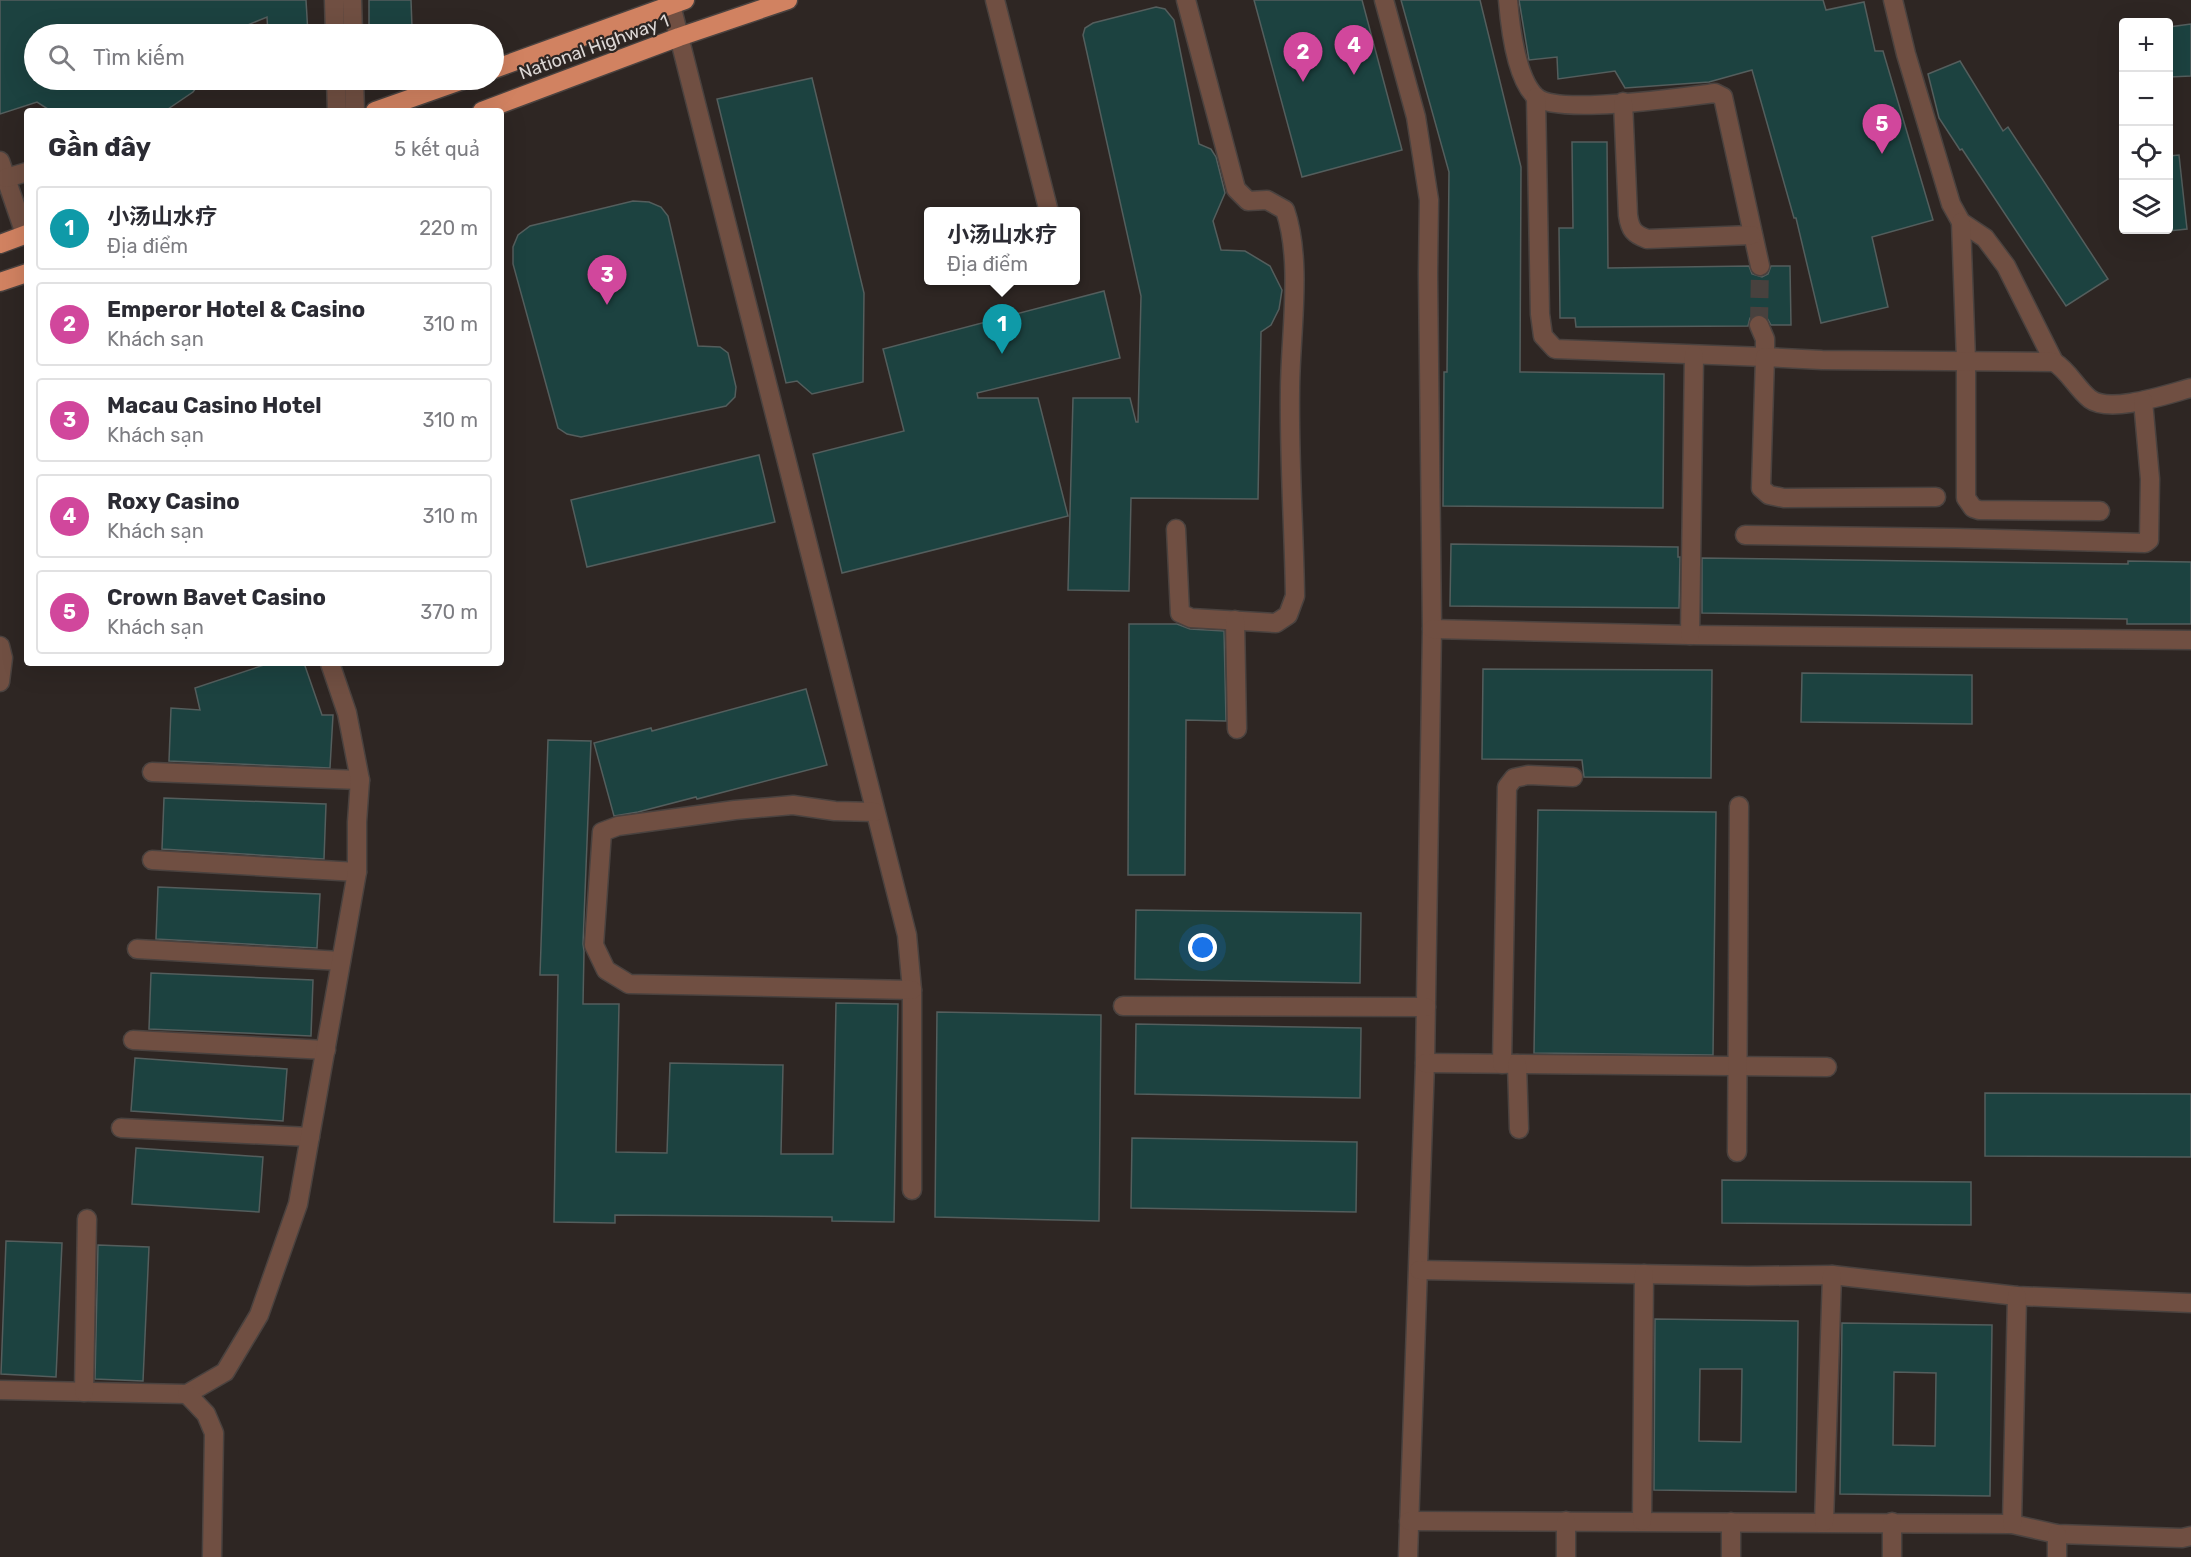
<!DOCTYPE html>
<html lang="vi">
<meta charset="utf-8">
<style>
body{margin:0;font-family:Rubik,"Noto Sans SC",sans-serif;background:#f2f2f3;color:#2b2b33}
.controls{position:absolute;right:18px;top:18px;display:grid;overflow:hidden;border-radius:6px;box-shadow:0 6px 24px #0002}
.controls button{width:54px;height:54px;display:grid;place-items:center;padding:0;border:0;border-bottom:2px solid #e1e1e2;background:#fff;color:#2b2b33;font:30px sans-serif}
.you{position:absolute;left:1203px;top:948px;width:21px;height:21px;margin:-15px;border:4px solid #fff;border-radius:50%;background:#1a73e8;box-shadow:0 0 0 9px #1a73e833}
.badge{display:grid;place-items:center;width:39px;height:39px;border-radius:50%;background:#ea580c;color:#fff;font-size:20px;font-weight:700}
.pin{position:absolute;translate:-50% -50px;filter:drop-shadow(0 2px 3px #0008)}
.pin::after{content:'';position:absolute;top:32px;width:21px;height:18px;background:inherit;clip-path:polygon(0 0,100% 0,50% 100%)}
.popup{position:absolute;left:924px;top:207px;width:156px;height:78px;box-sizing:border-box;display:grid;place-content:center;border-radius:6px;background:#fff;filter:drop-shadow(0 2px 4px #0005);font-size:20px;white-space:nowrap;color:#7c7c81}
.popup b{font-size:22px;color:#2b2b33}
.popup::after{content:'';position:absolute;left:50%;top:100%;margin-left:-12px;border:12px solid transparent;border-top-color:#fff}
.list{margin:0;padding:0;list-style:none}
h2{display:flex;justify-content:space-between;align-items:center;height:78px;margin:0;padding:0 24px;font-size:26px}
h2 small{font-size:20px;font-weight:400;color:#7c7c81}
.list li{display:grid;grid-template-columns:39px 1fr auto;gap:18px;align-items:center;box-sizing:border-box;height:84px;margin:0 12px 12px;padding:0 12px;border:2px solid #e1e1e2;border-radius:6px}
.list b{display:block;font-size:22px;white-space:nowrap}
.list p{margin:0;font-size:20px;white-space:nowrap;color:#7c7c81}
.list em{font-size:20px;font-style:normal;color:#7c7c81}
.icon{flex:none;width:33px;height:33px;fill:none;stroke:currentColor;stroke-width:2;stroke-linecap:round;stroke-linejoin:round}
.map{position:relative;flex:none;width:2191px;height:1557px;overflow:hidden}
.search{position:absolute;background:#fff;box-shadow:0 6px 24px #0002;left:24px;top:24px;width:480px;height:66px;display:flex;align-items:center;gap:15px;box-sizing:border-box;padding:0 21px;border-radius:33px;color:#7c7c81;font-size:22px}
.panel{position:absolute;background:#fff;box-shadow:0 6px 24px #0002;left:24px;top:108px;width:480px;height:558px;border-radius:6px}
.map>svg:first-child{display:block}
.building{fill:#1c4240;stroke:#545e5d;stroke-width:1.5;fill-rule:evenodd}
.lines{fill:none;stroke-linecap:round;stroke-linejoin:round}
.minor-tunnel{stroke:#48413e;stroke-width:18;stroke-dasharray:18 9;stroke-linecap:butt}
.minor-casing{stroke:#4a423f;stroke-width:21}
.highway-casing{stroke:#4a423f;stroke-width:21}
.minor{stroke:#704f42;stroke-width:18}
.highway{stroke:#d18261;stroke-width:18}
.labels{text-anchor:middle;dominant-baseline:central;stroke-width:4.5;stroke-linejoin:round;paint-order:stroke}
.street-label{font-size:18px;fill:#dcd7d5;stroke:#2e2623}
</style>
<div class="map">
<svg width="2191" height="1557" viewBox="0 0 2191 1557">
<rect width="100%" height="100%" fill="#2e2623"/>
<g class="building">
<polygon points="0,0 306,0 308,34 268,34 267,17 226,34 34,34 34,80 202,80 193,92 165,111 51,111 37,102 0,114"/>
<polygon points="369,0 411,0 412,27 369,26"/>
<polygon points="1254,0 1362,0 1402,150 1302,177"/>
<polygon points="1401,0 1480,0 1521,167 1520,372 1664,374 1663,508 1443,506 1444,372 1447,372 1449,172"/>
<polygon points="1519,0 1823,0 1826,10 1864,2 1875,51 1883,51 1933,220 1872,237 1888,307 1821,323 1796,218 1794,218 1752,70 1709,82 1625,88 1615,71 1558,79 1557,57 1529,60"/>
<polygon points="1156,7 1165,9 1174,20 1199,144 1211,149 1216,157 1225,193 1213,221 1221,250 1245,251 1270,266 1282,290 1279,309 1271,325 1261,332 1258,499 1131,498 1129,591 1068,590 1073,398 1130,398 1136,422 1138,422 1141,296 1083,35 1085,28 1093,23"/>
<polygon points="2191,24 2191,76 2169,77 2169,27"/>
<polygon points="1960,61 2003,131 2008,127 2108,279 2066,306 1962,149 1960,150 1939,118 1928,74"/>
<polygon points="812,78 864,293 863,382 812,394 797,381 786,383 717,99"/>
<polygon points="1572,142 1607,142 1608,268 1749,266 1752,274 1762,277 1768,274 1771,266 1790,266 1791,325 1771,325 1766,316 1760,314 1750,318 1748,326 1576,327 1575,318 1560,318 1559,228 1573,228"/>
<polygon points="2179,155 2187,229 2169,231 2169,156"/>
<polygon points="633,201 649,202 661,207 668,216 698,346 720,347 728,353 736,387 735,397 726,406 581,437 567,434 558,428 513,264 513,247 518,235 530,226"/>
<polygon points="1104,291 1120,358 977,393 978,398 1038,398 1068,516 842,573 813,454 904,431 883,349"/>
<polygon points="759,455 775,522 587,567 571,500"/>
<polygon points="1451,544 1678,547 1678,557 1680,557 1679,608 1450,606"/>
<polygon points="1702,558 2128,564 2128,561 2191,562 2191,624 2127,624 2127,619 1702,613"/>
<polygon points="1129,624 1177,624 1190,629 1224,631 1226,721 1186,720 1185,875 1128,875"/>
<polygon points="270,663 304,663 322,715 333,715 330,768 169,761 171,708 200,710 195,688"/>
<polygon points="1483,669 1712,670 1711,778 1584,777 1582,760 1482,759"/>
<polygon points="1802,673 1972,675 1972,724 1801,722"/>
<polygon points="806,689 827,765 697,799 696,797 638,812 614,816 594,743 651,728 652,731"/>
<polygon points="548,740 591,741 583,944 584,951 583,1004 619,1004 616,1152 667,1153 670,1063 783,1065 781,1154 833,1154 836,1003 898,1004 894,1222 832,1221 832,1217 615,1215 615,1223 554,1222 558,975 540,975"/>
<polygon points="164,798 326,804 324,859 162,849"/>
<polygon points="1538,810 1716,812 1713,1055 1534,1053"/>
<polygon points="158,887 320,894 317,948 156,939"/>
<polygon points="1136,910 1361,913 1360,983 1135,979"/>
<polygon points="151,973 313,980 311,1036 149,1029"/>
<polygon points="937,1012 1101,1015 1099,1221 935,1217"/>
<polygon points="1136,1024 1361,1028 1360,1098 1135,1094"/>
<polygon points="135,1058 287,1069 283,1121 131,1111"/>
<polygon points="1985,1093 2191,1094 2191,1157 1985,1156"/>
<polygon points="1132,1138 1357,1142 1356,1212 1131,1208"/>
<polygon points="136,1148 263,1157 259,1212 132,1204"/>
<polygon points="1722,1180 1971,1182 1971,1225 1722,1223"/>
<polygon points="6,1241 62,1243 56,1377 1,1374"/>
<polygon points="98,1245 149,1247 143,1381 95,1379"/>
<path d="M1655 1319 1798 1321 1796 1492 1654 1490ZM1700 1369H1742L1741 1442 1699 1441Z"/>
<path d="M1842 1323 1992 1325 1990 1496 1840 1494ZM1894 1372 1936 1373 1935 1446 1893 1445Z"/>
</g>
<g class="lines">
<polyline class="minor-tunnel" points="1759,325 1760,266"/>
<g class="minor-casing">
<g id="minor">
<polyline points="334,0 335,34"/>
<polyline points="352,0 353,34"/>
<polyline points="995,0 1049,212"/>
<polyline points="1384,0 1416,117 1429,200 1428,274 1432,629 1425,1063 1408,1557"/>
<path d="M1508 0C1510 25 1516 79 1536 97 1557 115 1684 97 1715 93L1723 97 1760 266"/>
<polyline points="1893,0 1906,54 1951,204 1961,222 1985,238 2006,266 2054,362"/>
<polyline points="671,5 907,935 912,990 912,1190"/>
<polyline points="336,80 337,111"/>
<polyline points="354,80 355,111"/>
<polyline points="1536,97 1540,314 1543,336 1555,349 1765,357 1765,339 1759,325"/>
<path d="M1623 102 1628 215C1630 230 1634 234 1647 239L1752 235"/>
<polyline points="0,161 25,234"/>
<polyline points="6,178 27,172"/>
<polyline points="1961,222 1966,360 1966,498 1973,508 1979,510 2100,511"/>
<path d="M1936 497 1784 498 1769 495 1761 488 1765 357 1822 360 2054 362C2069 371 2076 388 2090 399 2110 414 2168 394 2191 388"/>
<path d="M1176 529 1180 613 1191 618 1276 623 1288 615 1295 596C1294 528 1289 460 1290 391 1290 336 1303 262 1285 210L1267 200 1248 201 1236 189 1186 0"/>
<polyline points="1745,535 1955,538 2145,543 2149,540 2150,479 2143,401"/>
<polyline points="1235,620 1237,729"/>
<polyline points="1432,629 1690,635 2191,640"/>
<polyline points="1690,635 1694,355"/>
<polyline points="0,646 3,658 0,682"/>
<polyline points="152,772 360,780"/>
<polyline points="875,812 835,811 793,805 735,810 618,826 602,832 594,945 606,970 629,984 912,990"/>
<polyline points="152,860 357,872"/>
<polyline points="137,949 341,961"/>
<polyline points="1123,1006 1426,1007"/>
<polyline points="133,1040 326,1050"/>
<polyline points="1425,1063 1827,1067"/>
<polyline points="1502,1064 1507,787 1514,778 1528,775 1573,777"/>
<polyline points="1517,1064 1519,1129"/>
<polyline points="121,1128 310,1137"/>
<polyline points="1737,1152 1739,806"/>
<polyline points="1419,1270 1748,1276 1832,1275 2017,1296 2191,1303"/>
<polyline points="0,1390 187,1394 225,1372 259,1315 298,1204 357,872 357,822 360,780 347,713 330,663"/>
<polyline points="84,1392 87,1219"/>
<polyline points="187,1394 206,1414 214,1433 212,1557"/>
<polyline points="1409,1521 2012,1524 2057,1534 2182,1538 2191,1536"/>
<polyline points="1566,1521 1566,1557"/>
<polyline points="1642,1521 1644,1274"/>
<polyline points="1824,1522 1832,1275"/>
<polyline points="2012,1524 2017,1296"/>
<polyline points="2057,1534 2057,1557"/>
<polyline points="1731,1557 1731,1522"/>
<polyline points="1892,1557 1892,1522"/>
</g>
</g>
<g class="highway-casing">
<g id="highway">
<polyline points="494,69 685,0"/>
<polyline points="375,111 463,80"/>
<polyline points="482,111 679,37 788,0"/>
<polyline points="0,244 27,234"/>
<polyline points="0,282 27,273"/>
</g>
</g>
<use href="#minor" class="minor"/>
<use href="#highway" class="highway"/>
</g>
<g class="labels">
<g class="street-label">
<text transform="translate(594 47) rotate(-20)">National Highway 1</text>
</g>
</g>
</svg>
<div class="controls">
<button>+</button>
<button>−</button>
<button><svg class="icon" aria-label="locate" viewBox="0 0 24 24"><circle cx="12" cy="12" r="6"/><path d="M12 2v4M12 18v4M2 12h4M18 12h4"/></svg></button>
<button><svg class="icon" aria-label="layers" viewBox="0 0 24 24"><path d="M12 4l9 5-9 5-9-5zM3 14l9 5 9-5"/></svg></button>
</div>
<div class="you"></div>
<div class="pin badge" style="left:1002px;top:354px;background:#0f9aa8">1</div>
<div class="popup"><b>小汤山水疗</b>Địa điểm</div>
<div class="pin badge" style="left:1303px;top:82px;background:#d1479c">2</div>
<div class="pin badge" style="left:607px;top:305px;background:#d1479c">3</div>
<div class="pin badge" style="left:1354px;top:75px;background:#d1479c">4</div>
<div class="pin badge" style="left:1882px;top:154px;background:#d1479c">5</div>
<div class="search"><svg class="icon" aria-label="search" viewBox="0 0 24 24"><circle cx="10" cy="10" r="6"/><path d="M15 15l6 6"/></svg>Tìm kiếm</div>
<section class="panel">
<h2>Gần đây<small>5 kết quả</small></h2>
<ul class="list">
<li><span class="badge" style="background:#0f9aa8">1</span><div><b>小汤山水疗</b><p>Địa điểm</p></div><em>220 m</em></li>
<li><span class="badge" style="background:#d1479c">2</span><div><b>Emperor Hotel &amp; Casino</b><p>Khách sạn</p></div><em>310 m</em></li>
<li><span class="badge" style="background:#d1479c">3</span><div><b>Macau Casino Hotel</b><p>Khách sạn</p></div><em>310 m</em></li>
<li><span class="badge" style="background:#d1479c">4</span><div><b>Roxy Casino</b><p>Khách sạn</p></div><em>310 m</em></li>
<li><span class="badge" style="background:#d1479c">5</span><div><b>Crown Bavet Casino</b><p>Khách sạn</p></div><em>370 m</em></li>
</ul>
</section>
</div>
